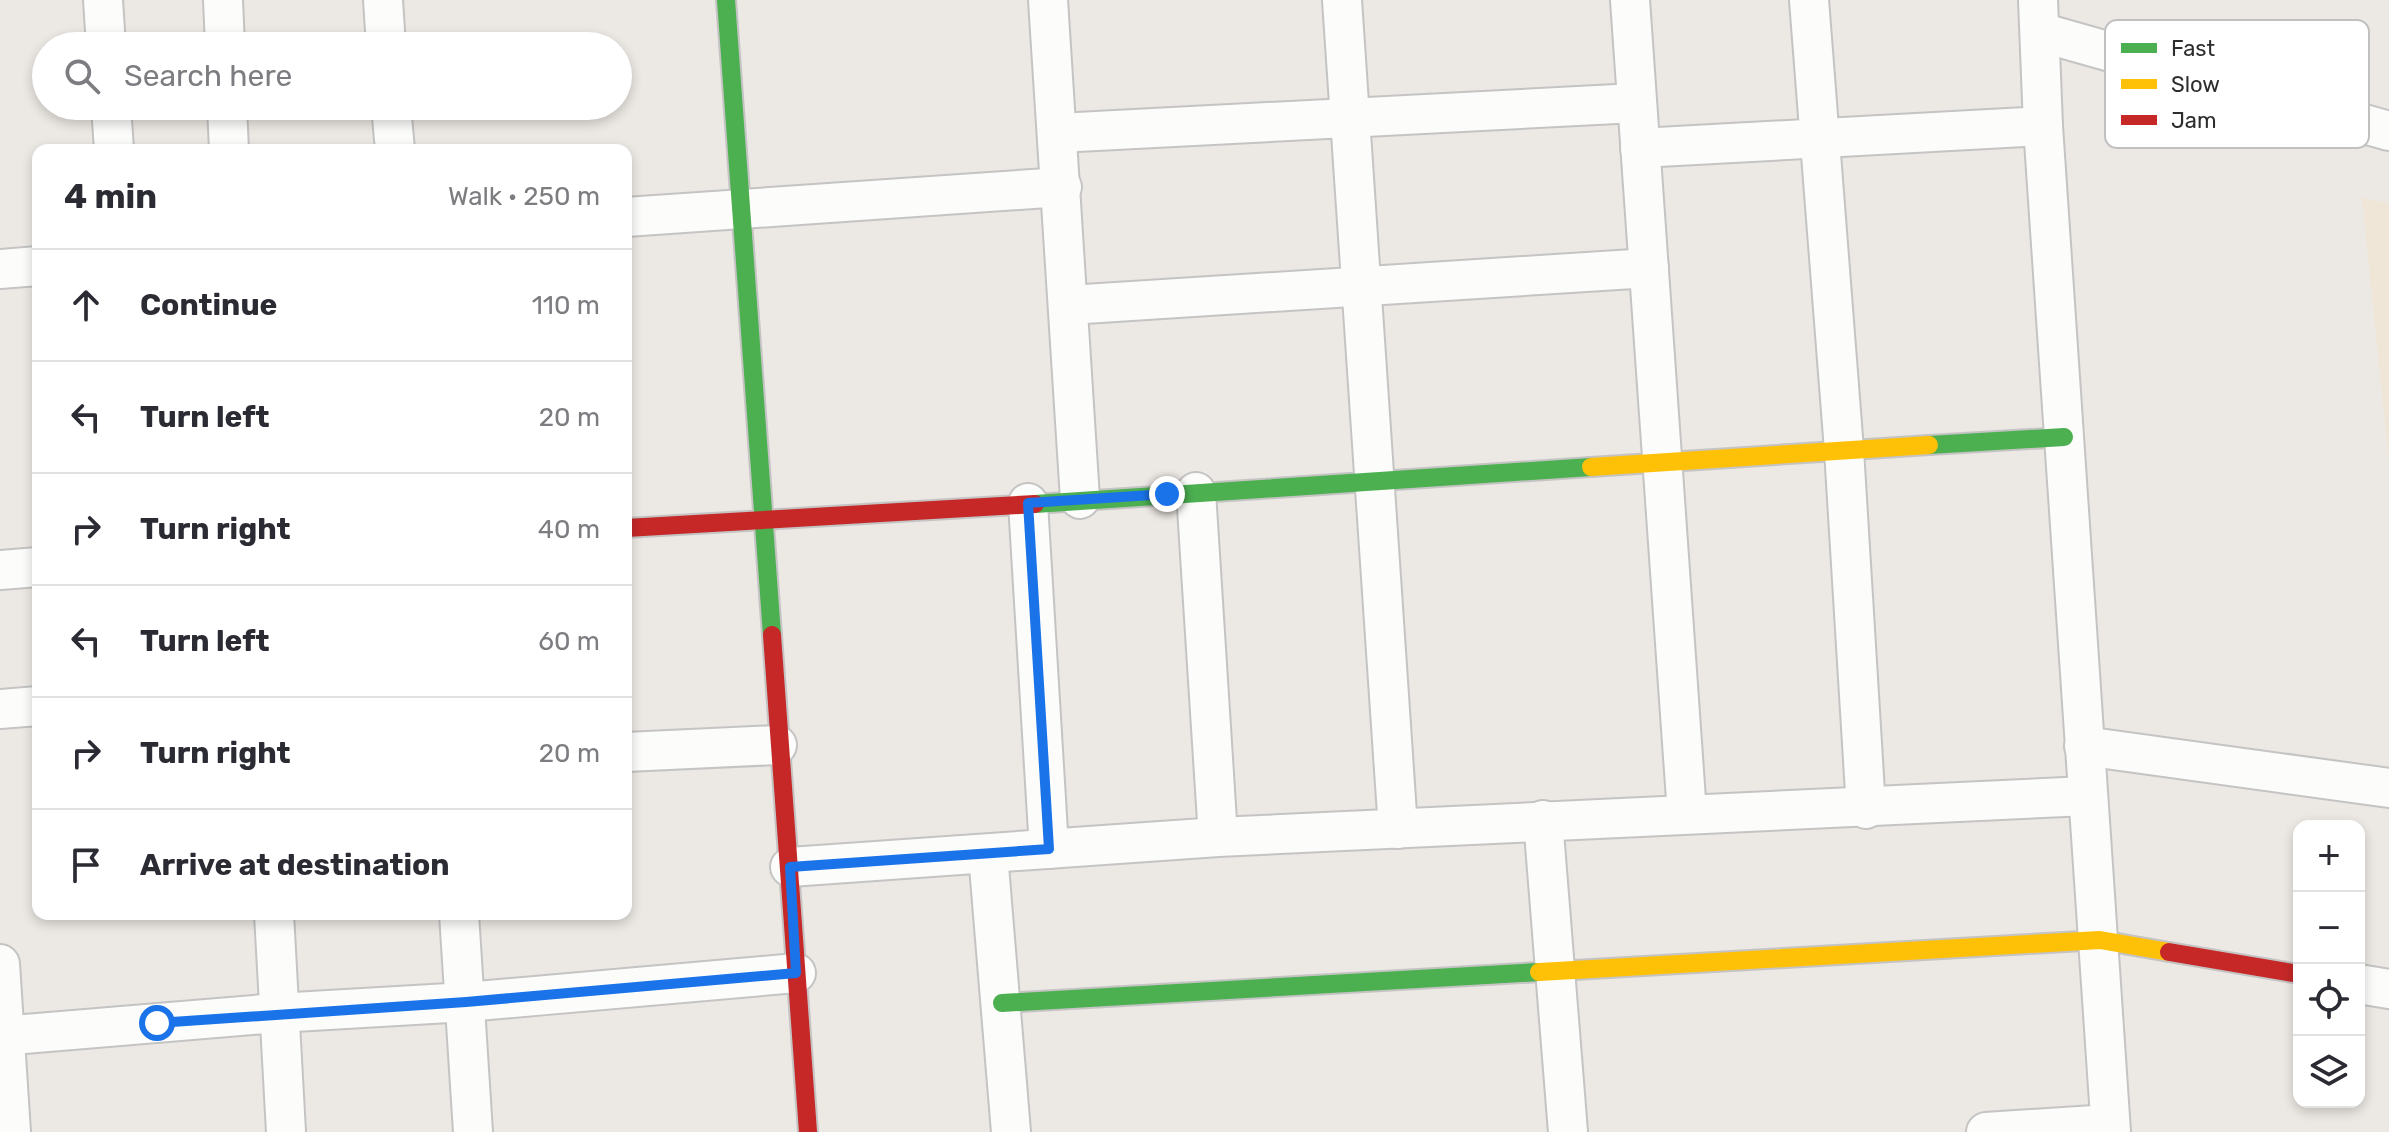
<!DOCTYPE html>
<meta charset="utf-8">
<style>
body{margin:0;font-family:Rubik,sans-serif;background:#f2f2f3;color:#2b2b33}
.controls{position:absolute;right:24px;bottom:24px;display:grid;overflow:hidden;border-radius:16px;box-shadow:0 4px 12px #0003}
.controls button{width:72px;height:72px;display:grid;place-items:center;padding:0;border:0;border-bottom:2px solid #e1e1e2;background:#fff;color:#2b2b33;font:40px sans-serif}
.stop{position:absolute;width:24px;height:24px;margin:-18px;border:6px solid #1a73e8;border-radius:50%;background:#fff}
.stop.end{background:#1a73e8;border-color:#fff;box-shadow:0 2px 8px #0008}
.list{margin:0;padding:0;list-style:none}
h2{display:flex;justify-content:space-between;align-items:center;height:104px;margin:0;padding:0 32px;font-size:34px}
h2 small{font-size:26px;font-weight:400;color:#7c7c81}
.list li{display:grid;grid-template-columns:52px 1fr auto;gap:24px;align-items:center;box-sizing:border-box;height:112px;padding:0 32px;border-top:2px solid #e1e1e2}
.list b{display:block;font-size:30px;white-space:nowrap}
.list em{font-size:26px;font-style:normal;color:#7c7c81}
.icon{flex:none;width:44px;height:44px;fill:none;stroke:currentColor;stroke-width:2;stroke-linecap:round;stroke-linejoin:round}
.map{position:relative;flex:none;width:2389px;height:1132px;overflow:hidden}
.search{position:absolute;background:#fff;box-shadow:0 4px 12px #0003;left:32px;top:32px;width:600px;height:88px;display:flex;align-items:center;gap:20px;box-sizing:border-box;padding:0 28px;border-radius:44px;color:#7c7c81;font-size:30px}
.panel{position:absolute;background:#fff;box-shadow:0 4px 12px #0003;left:32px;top:144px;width:600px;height:776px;border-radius:16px}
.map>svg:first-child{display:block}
.education{fill:#efe6d7}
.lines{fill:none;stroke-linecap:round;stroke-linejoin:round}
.street-casing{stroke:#c5c4c4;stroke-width:42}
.fast-casing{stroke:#c5c4c4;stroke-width:22}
.slow-casing{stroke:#c5c4c4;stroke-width:22}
.jam-casing{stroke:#c5c4c4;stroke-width:22}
.street{stroke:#fcfcfb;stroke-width:38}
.fast{stroke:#4caf50;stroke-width:18}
.slow{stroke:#ffc107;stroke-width:18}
.jam{stroke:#c62828;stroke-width:18}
.route{stroke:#1a73e8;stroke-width:10}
.key{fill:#fff;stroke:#c0c0c0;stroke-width:2}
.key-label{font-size:22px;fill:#2d2d2d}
</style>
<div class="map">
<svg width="2389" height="1132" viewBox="0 0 2389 1132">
<rect width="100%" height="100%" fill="#ece8e3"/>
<polygon class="education" points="2362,198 2389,203 2389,463"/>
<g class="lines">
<g class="street-casing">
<g id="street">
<polyline points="103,0 106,46"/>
<polyline points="223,0 225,46"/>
<polyline points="383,0 386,46"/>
<polyline points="1048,0 1080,499"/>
<polyline points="1342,0 1398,829"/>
<polyline points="1630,0 1687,814"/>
<polyline points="1809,0 1844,450 1866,809"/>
<polyline points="2038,0 2043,126 2111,1132"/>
<polyline points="2040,32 2389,131"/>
<polyline points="111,106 114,150"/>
<polyline points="227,106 229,150"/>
<polyline points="391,106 395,150"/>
<polyline points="1058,133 1636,103"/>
<polyline points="1640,148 2043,126"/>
<polyline points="626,217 1062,187"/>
<polyline points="0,269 38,266"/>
<polyline points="1069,305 1649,268"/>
<polyline points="1196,492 1218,837"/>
<polyline points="1028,503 1049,849"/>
<polyline points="0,570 38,567"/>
<polyline points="0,709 38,706"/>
<polyline points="2084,746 2389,788"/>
<polyline points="626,752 777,745"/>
<polyline points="1543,820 1568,1132"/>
<polyline points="988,854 1011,1132"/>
<polyline points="790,867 1218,837 2087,796"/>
<polyline points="274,914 286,1132"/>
<polyline points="459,914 473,1132"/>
<polyline points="0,964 11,1132"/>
<polyline points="2359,984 2389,989"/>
<polyline points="0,1036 277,1013 466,1002 796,973"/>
<polyline points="1986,1132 2110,1124"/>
</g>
</g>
<g class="fast-casing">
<g id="fast">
<polyline points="726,0 772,635"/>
<polyline points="1929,445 2064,437"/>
<polyline points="1035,504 1591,467"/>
<polyline points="1002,1003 1539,972"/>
</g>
</g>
<g class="slow-casing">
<g id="slow">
<polyline points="1591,467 1929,445"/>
<polyline points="1539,972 2100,940 2169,952"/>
</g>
</g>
<g class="jam-casing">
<g id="jam">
<polyline points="626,528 1035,504"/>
<polyline points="772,635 808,1132"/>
<polyline points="2169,952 2299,974"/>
</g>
</g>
<use href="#street" class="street"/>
<use href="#fast" class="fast"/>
<use href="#slow" class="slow"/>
<use href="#jam" class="jam"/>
</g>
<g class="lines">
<polyline class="route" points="157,1023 466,1002 796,973 790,867 1049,849 1028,503 1167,494"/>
</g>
<rect x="2105" y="20" width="264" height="128" rx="12" class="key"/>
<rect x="2121" y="43" width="36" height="10" fill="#4caf50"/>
<rect x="2121" y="79" width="36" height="10" fill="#ffc107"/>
<rect x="2121" y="115" width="36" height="10" fill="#c62828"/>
<g class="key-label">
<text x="2171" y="56">Fast</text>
<text x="2171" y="92">Slow</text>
<text x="2171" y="128">Jam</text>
</g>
</svg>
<div class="controls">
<button>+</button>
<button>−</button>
<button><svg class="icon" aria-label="locate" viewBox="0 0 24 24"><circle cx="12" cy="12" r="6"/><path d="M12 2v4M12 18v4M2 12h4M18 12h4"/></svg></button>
<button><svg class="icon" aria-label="layers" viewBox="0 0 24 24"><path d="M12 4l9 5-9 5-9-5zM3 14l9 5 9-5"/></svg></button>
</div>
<div class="stop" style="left:157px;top:1023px"></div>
<div class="stop end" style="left:1167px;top:494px"></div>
<div class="search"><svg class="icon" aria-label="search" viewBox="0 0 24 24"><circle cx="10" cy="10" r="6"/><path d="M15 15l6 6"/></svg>Search here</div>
<section class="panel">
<h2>4 min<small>Walk · 250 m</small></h2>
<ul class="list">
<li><svg class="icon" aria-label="ahead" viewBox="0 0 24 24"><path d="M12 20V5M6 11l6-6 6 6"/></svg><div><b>Continue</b></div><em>110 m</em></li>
<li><svg class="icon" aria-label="left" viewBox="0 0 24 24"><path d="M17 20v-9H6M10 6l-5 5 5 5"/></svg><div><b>Turn left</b></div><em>20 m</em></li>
<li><svg class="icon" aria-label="right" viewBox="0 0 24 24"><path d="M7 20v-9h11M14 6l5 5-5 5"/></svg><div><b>Turn right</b></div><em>40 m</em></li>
<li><svg class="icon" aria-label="left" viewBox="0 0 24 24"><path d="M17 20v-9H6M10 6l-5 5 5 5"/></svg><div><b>Turn left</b></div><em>60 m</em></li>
<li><svg class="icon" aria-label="right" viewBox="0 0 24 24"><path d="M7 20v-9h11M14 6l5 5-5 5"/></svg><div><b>Turn right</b></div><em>20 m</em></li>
<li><svg class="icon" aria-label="arrive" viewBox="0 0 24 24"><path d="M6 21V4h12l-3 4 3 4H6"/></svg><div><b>Arrive at destination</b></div></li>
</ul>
</section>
</div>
